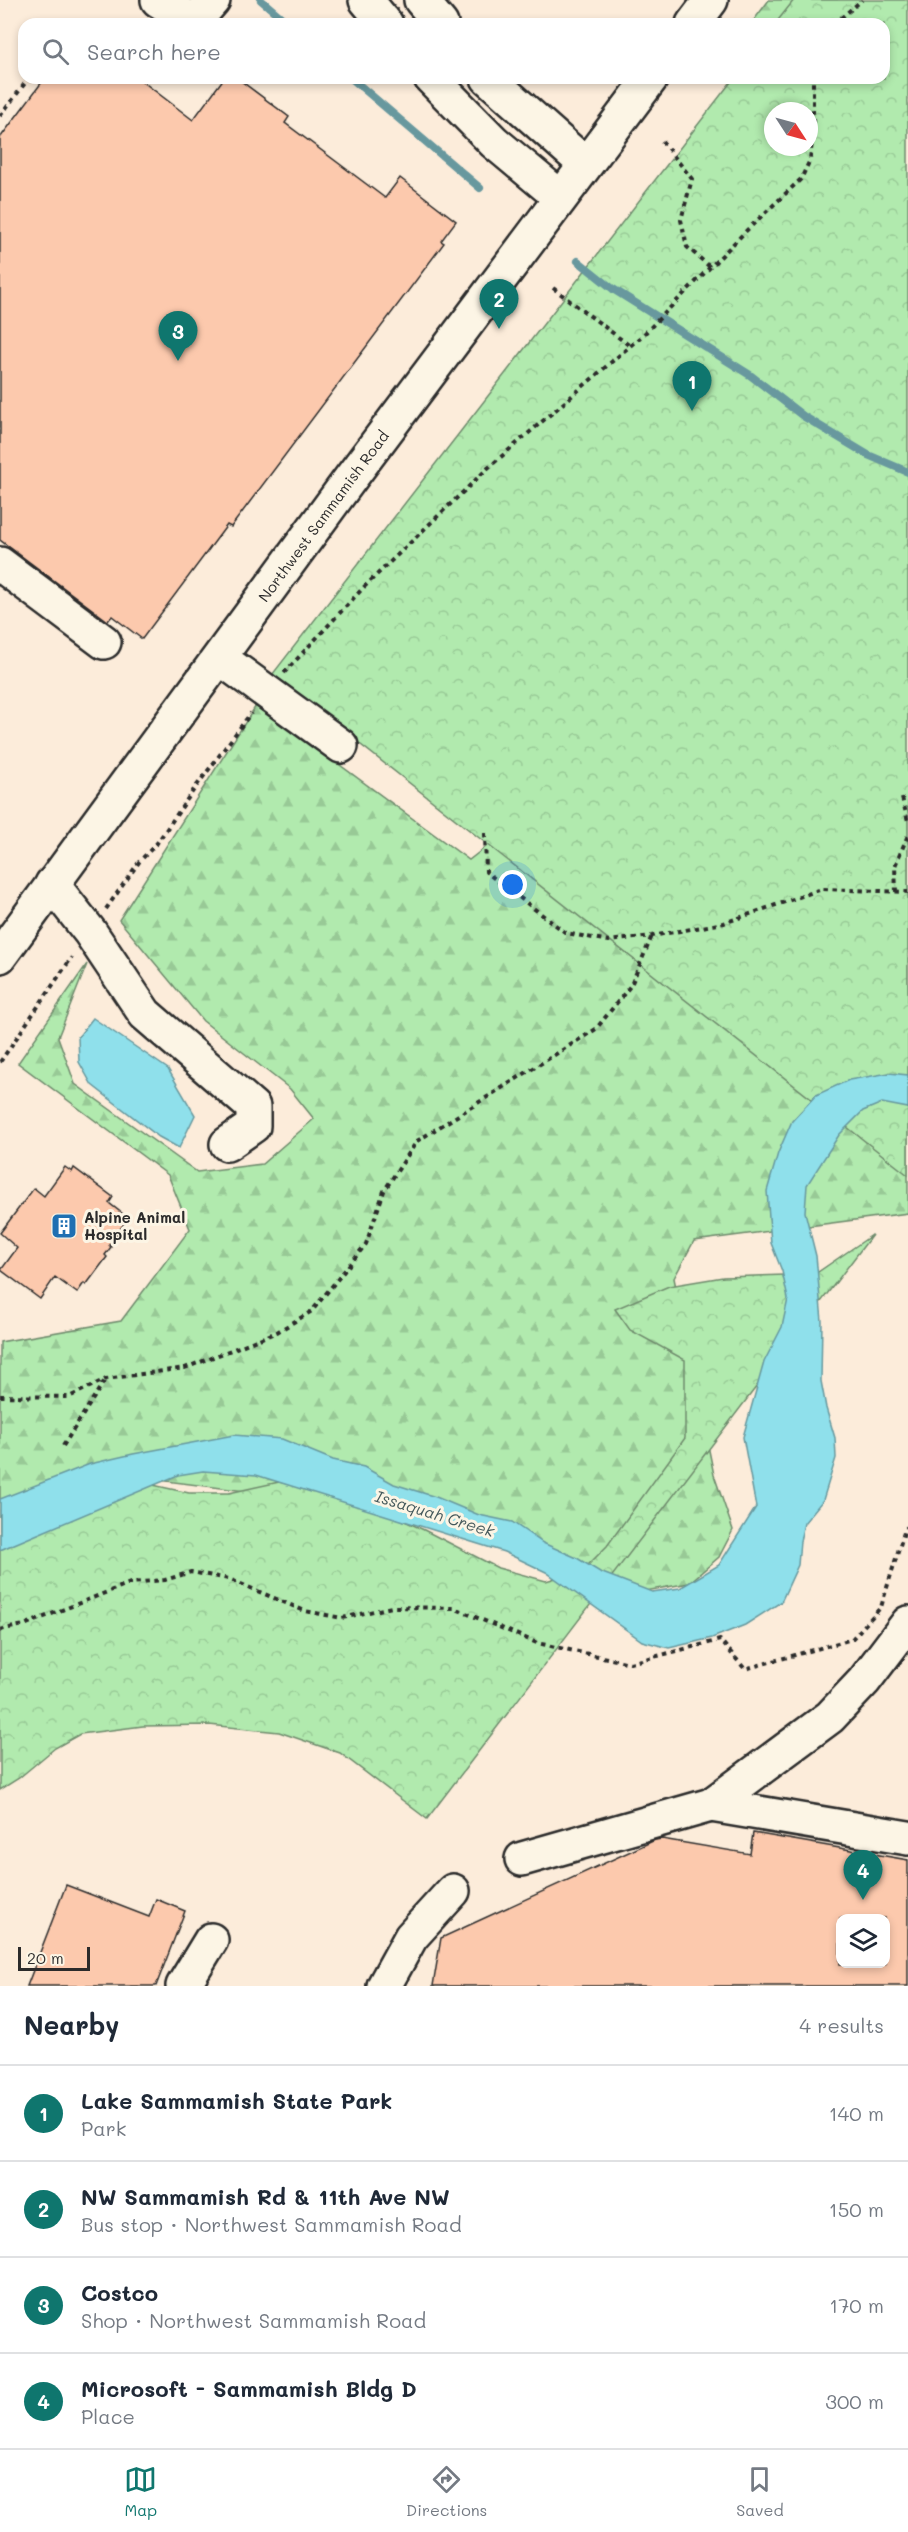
<!DOCTYPE html>
<meta charset="utf-8">
<style>
body{margin:0;font-family:Mali,sans-serif;background:#f6f6f7;color:#1f2937}
.controls{position:absolute;right:18px;bottom:18px;display:grid;overflow:hidden;border-radius:12px;box-shadow:0 3px 9px #0003}
.controls button{width:54px;height:54px;display:grid;place-items:center;padding:0;border:0;border-bottom:2px solid #e0e1e3;background:#fff;color:#1f2937;font:30px sans-serif}
.compass{position:absolute;left:764px;top:102px;width:54px;height:54px;border-radius:50%;background:#fff;box-shadow:0 3px 9px #0003;rotate:126deg}
.scale{position:absolute;left:18px;bottom:15px;width:72px;box-sizing:border-box;padding-left:6px;border:3px solid #2b2b2b;border-top:0;font-size:16px;line-height:21px;white-space:nowrap;color:#2b2b2b;-webkit-text-stroke:4px #fcf5e5;paint-order:stroke}
.you{position:absolute;left:513px;top:885px;width:21px;height:21px;margin:-15px;border:4px solid #fff;border-radius:50%;background:#1a73e8;box-shadow:0 0 0 9px #1a73e833}
.badge{display:grid;place-items:center;width:39px;height:39px;border-radius:50%;background:#0f766e;color:#fff;font-size:20px;font-weight:700}
.pin{position:absolute;translate:-50% -50px;filter:drop-shadow(0 2px 3px #0008)}
.pin::after{content:'';position:absolute;top:32px;width:21px;height:18px;background:inherit;clip-path:polygon(0 0,100% 0,50% 100%)}
.list{margin:0;padding:0;list-style:none}
h2{display:flex;justify-content:space-between;align-items:center;height:78px;margin:0;padding:0 24px;font-size:26px}
h2 small{font-size:20px;font-weight:400;color:#747a83}
.list li{display:grid;grid-template-columns:39px 1fr auto;gap:18px;align-items:center;box-sizing:border-box;height:96px;padding:0 24px;border-top:2px solid #e0e1e3}
.list b{display:block;font-size:22px;white-space:nowrap}
.list p{margin:0;font-size:20px;white-space:nowrap;color:#747a83}
.list em{font-size:20px;font-style:normal;color:#747a83}
.icon{flex:none;width:33px;height:33px;fill:none;stroke:currentColor;stroke-width:2;stroke-linecap:round;stroke-linejoin:round}
.map{position:relative;flex:none;width:908px;height:1986px;overflow:hidden}
.search{position:absolute;background:#fff;box-shadow:0 3px 9px #0003;left:18px;right:18px;top:18px;height:66px;display:flex;align-items:center;gap:15px;box-sizing:border-box;padding:0 21px;border-radius:18px;color:#747a83;font-size:22px}
.sheet{height:462px;background:#fff}
nav{display:flex;justify-content:space-around;align-items:center;box-sizing:border-box;height:84px;border-top:2px solid #e0e1e3;background:#fff;font-size:16px;color:#747a83}
nav a{display:grid;justify-items:center;gap:3px}
nav .on{color:#0f766e}
.map>svg:first-child{display:block}
.forest{fill:url(#forest-firs);stroke:#6e8a6c;stroke-width:1.5}
.park{fill:url(#park-crowns);stroke:#6e8a6c;stroke-width:1.5;fill-rule:evenodd}
.water{fill:#8fe0eb;stroke:#67989e;stroke-width:1.5}
.lines{fill:none;stroke-linecap:round;stroke-linejoin:round}
.stream{stroke:#67989e;stroke-width:8}
.building{fill:#fcc9ad;stroke:#2b2b2b;stroke-width:1.5;fill-rule:evenodd}
.minor-casing{stroke:#2b2b2b;stroke-width:38}
.major-casing{stroke:#2b2b2b;stroke-width:38}
.path{stroke:#2b2b2b;stroke-width:4;stroke-dasharray:4.5 4.5;stroke-linecap:butt}
.minor{stroke:#fcf5e5;stroke-width:33}
.major{stroke:#fcf5e5;stroke-width:33}
.labels{text-anchor:middle;dominant-baseline:central;stroke-width:6;stroke-linejoin:round;paint-order:stroke}
.street-label{font-size:15px;fill:#2b2b2b;stroke:#fcf5e5}
.poi-label{font-size:15px;font-weight:bold;fill:#2b2b2b;stroke:#fcf5e5;text-anchor:start}
.water-label{font-size:16px;font-style:italic;fill:#44585b;stroke:#fcf5e5}
</style>
<div class="map">
<svg width="908" height="1986" viewBox="0 0 908 1986">
<defs>
<pattern id="forest-firs" width="22" height="20" patternUnits="userSpaceOnUse" patternTransform="scale(1.5)"><rect width="22" height="20" fill="#b1eaae"/><path d="M5 1l3.5 6h-7zM16 11l3.5 6h-7z" fill="#98c996"/></pattern>
<pattern id="park-crowns" width="20" height="18" patternUnits="userSpaceOnUse" patternTransform="scale(1.5)"><rect width="20" height="18" fill="#b1eaae"/><path d="M2 6a3 3 0 1 1 6 0M12 15a3 3 0 1 1 6 0" fill="none" stroke="#98c996"/></pattern>
</defs>
<rect width="100%" height="100%" fill="#fcecda"/>
<filter id="ink" filterUnits="userSpaceOnUse"><feTurbulence type="fractalNoise" baseFrequency=".0167" numOctaves="2"/><feDisplacementMap in="SourceGraphic" scale="12" xChannelSelector="R" yChannelSelector="G"/><feConvolveMatrix kernelMatrix="1 2 1 2 8 2 1 2 1" color-interpolation-filters="sRGB"/></filter>
<g filter="url(#ink)">
<g class="forest">
<polygon points="769,0 837,0 822,24 751,24"/>
<polygon points="257,704 469,860 505,832 908,790 908,1213 694,1241 674,1278 714,1475 733,1530 719,1557 689,1583 640,1592 425,1514 119,1475 0,1529 0,1342 121,1321 190,1229 168,1175 18,1063 87,964 58,1037 75,1084 197,1172 262,1164 314,1119 290,1089 203,1021 119,920"/>
</g>
<g class="park">
<path d="M794 0H908V1175L272 675 734 78H884V24H775ZM773 111H809V147H773Z"/>
<polygon points="872,1235 427,1819 340,1753 279,1732 209,1725 143,1726 80,1734 55,1748 19,1778 0,1790 0,1510 144,1483 189,1493 229,1493 279,1482 357,1499 424,1530 498,1568 546,1581 583,1570 607,1546 685,1438 685,1360 630,1330 615,1309 669,1286 723,1277 815,1274"/>
</g>
<g class="water">
<polygon points="93,1018 168,1069 195,1115 179,1148 159,1137 92,1085 79,1062 78,1037"/>
<polygon points="889,1073 908,1075 908,1108 882,1103 863,1111 839,1135 807,1185 805,1212 816,1256 822,1321 821,1381 826,1408 835,1438 836,1458 823,1500 804,1523 800,1541 798,1565 781,1602 745,1625 712,1638 669,1648 642,1641 546,1572 504,1552 256,1475 203,1471 178,1475 0,1550 0,1499 90,1464 133,1454 234,1435 282,1439 333,1460 364,1467 394,1484 436,1497 479,1515 512,1522 543,1543 577,1558 600,1572 652,1592 680,1588 719,1565 756,1507 743,1437 764,1362 782,1327 788,1299 782,1271 771,1243 767,1191 778,1153 792,1121 816,1095 849,1080"/>
</g>
<g class="lines">
<g class="stream">
<polyline points="261,0 289,24"/>
<polyline points="351,78 480,188"/>
<polyline points="578,261 613,289 750,375 803,416 868,455 908,472"/>
</g>
</g>
<g class="building">
<polygon points="45,78 138,78 193,120 224,78 237,78 289,117 285,123 385,198 400,178 456,221 441,241 444,243 231,527 227,525 142,639 112,616 108,621 0,540 0,138"/>
<polygon points="65,1167 72,1172 74,1168 113,1197 109,1203 128,1218 109,1245 111,1247 105,1255 107,1257 86,1285 84,1283 77,1293 55,1277 40,1299 1,1270 17,1248 0,1233 34,1188 44,1196"/>
<path d="M753 1833 908 1860V1986H433L441 1938 655 1840 662 1839 750 1854ZM840 1918H885V1964H840Z"/>
<polygon points="66,1885 149,1917 156,1899 185,1911 156,1986 27,1986"/>
</g>
<g class="lines">
<g class="minor-casing">
<g id="minor">
<polyline points="158,0 187,18 200,15 213,0"/>
<polyline points="366,0 386,24"/>
<polyline points="421,0 441,24"/>
<polyline points="431,78 494,142 560,197"/>
<polyline points="488,78 585,164"/>
<polyline points="0,564 104,642"/>
<polyline points="220,658 341,746"/>
<polyline points="52,884 90,932 145,1014 253,1107 253,1126 227,1144"/>
<polyline points="711,1805 908,1838"/>
<polyline points="522,1859 711,1805 830,1717 864,1681 908,1623"/>
<polyline points="183,1986 211,1940"/>
<polyline points="384,1986 411,1937 453,1891"/>
</g>
</g>
<g class="major-casing">
<g id="major">
<polyline points="693,24 711,0"/>
<path id="s1" d="M0 956 350 479 651 78"/>
</g>
</g>
<g class="path">
<polyline points="834,24 862,0"/>
<polyline points="0,116 29,78"/>
<polyline points="662,141 692,179 681,220 687,247 710,267"/>
<polyline points="553,288 630,346"/>
<polyline points="284,673 364,587 488,468 644,334 747,230 801,179 810,160 813,132 813,78"/>
<polyline points="902,798 908,821"/>
<polyline points="485,833 486,872 566,933 609,941 652,936 724,923 822,889 908,892"/>
<polyline points="896,892 895,866 908,835"/>
<polyline points="106,909 139,862 157,843 195,788 251,713"/>
<polyline points="0,1062 72,957"/>
<polyline points="0,1396 69,1397 106,1379 185,1368 277,1332 312,1311 366,1244 384,1191 417,1141 596,1029 631,985 652,936"/>
<polyline points="63,1446 105,1380"/>
<polyline points="0,1630 24,1625 130,1583 165,1580 191,1572 229,1579 305,1611 342,1618 392,1607 454,1608 537,1643 630,1663 720,1640 745,1669 852,1639 881,1607 905,1529 908,1527"/>
</g>
<use href="#minor" class="minor"/>
<use href="#major" class="major"/>
</g>
</g>
<defs>
<g id="building-square" transform="scale(1.35)"><rect x="-9" y="-9" width="18" height="18" rx="4" fill="#1f6fb2" stroke="#fcf5e5"/><path d="M-4-6H4V6H1V3H-1V6H-4ZM-2.5-4.3h1.7v1.8h-1.7ZM.8-4.3h1.7v1.8H.8ZM-2.5-1h1.7V.8h-1.7ZM.8-1h1.7V.8H.8Z" fill="#fff"/></g>
</defs>
<g fill-rule="evenodd">
<use href="#building-square" x="64" y="1226"/>
</g>
<g class="labels">
<g class="street-label">
<text stroke="none"><textPath href="#s1" startOffset="546">Northwest Sammamish Road</textPath></text>
</g>
<g class="poi-label">
<text x="84" y="1217">Alpine Animal<tspan x="84" dy="17">Hospital</tspan></text>
</g>
<g class="water-label">
<text transform="translate(435 1513) rotate(17)">Issaquah Creek</text>
</g>
</g>
</svg>
<div class="controls">
<button><svg class="icon" aria-label="layers" viewBox="0 0 24 24"><path d="M12 4l9 5-9 5-9-5zM3 14l9 5 9-5"/></svg></button>
</div>
<svg class="compass" viewBox="-18 -18 36 36"><path d="M0-13l5 13h-10z" fill="#e53935"/><path d="M0 13l5-13h-10z" fill="#747a83"/></svg>
<div class="scale">20 m</div>
<div class="you"></div>
<div class="pin badge" style="left:692px;top:411px">1</div>
<div class="pin badge" style="left:499px;top:329px">2</div>
<div class="pin badge" style="left:178px;top:361px">3</div>
<div class="pin badge" style="left:863px;top:1900px">4</div>
<div class="search"><svg class="icon" aria-label="search" viewBox="0 0 24 24"><circle cx="10" cy="10" r="6"/><path d="M15 15l6 6"/></svg>Search here</div>
</div>
<section class="sheet">
<h2>Nearby<small>4 results</small></h2>
<ul class="list">
<li><span class="badge">1</span><div><b>Lake Sammamish State Park</b><p>Park</p></div><em>140 m</em></li>
<li><span class="badge">2</span><div><b>NW Sammamish Rd &amp; 11th Ave NW</b><p>Bus stop · Northwest Sammamish Road</p></div><em>150 m</em></li>
<li><span class="badge">3</span><div><b>Costco</b><p>Shop · Northwest Sammamish Road</p></div><em>170 m</em></li>
<li><span class="badge">4</span><div><b>Microsoft - Sammamish Bldg D</b><p>Place</p></div><em>300 m</em></li>
</ul>
</section>
<nav>
<a class="on"><svg class="icon" aria-label="map" viewBox="0 0 24 24"><path d="M3 6l6-2 6 2 6-2v14l-6 2-6-2-6 2zM9 4v14M15 6v14"/></svg>Map</a>
<a><svg class="icon" aria-label="directions" viewBox="0 0 24 24"><path d="M12 3l9 9-9 9-9-9zM9 14v-3h6M13 9l2 2-2 2"/></svg>Directions</a>
<a><svg class="icon" aria-label="saved" viewBox="0 0 24 24"><path d="M7 4h10v16l-5-4-5 4z"/></svg>Saved</a>
</nav>
